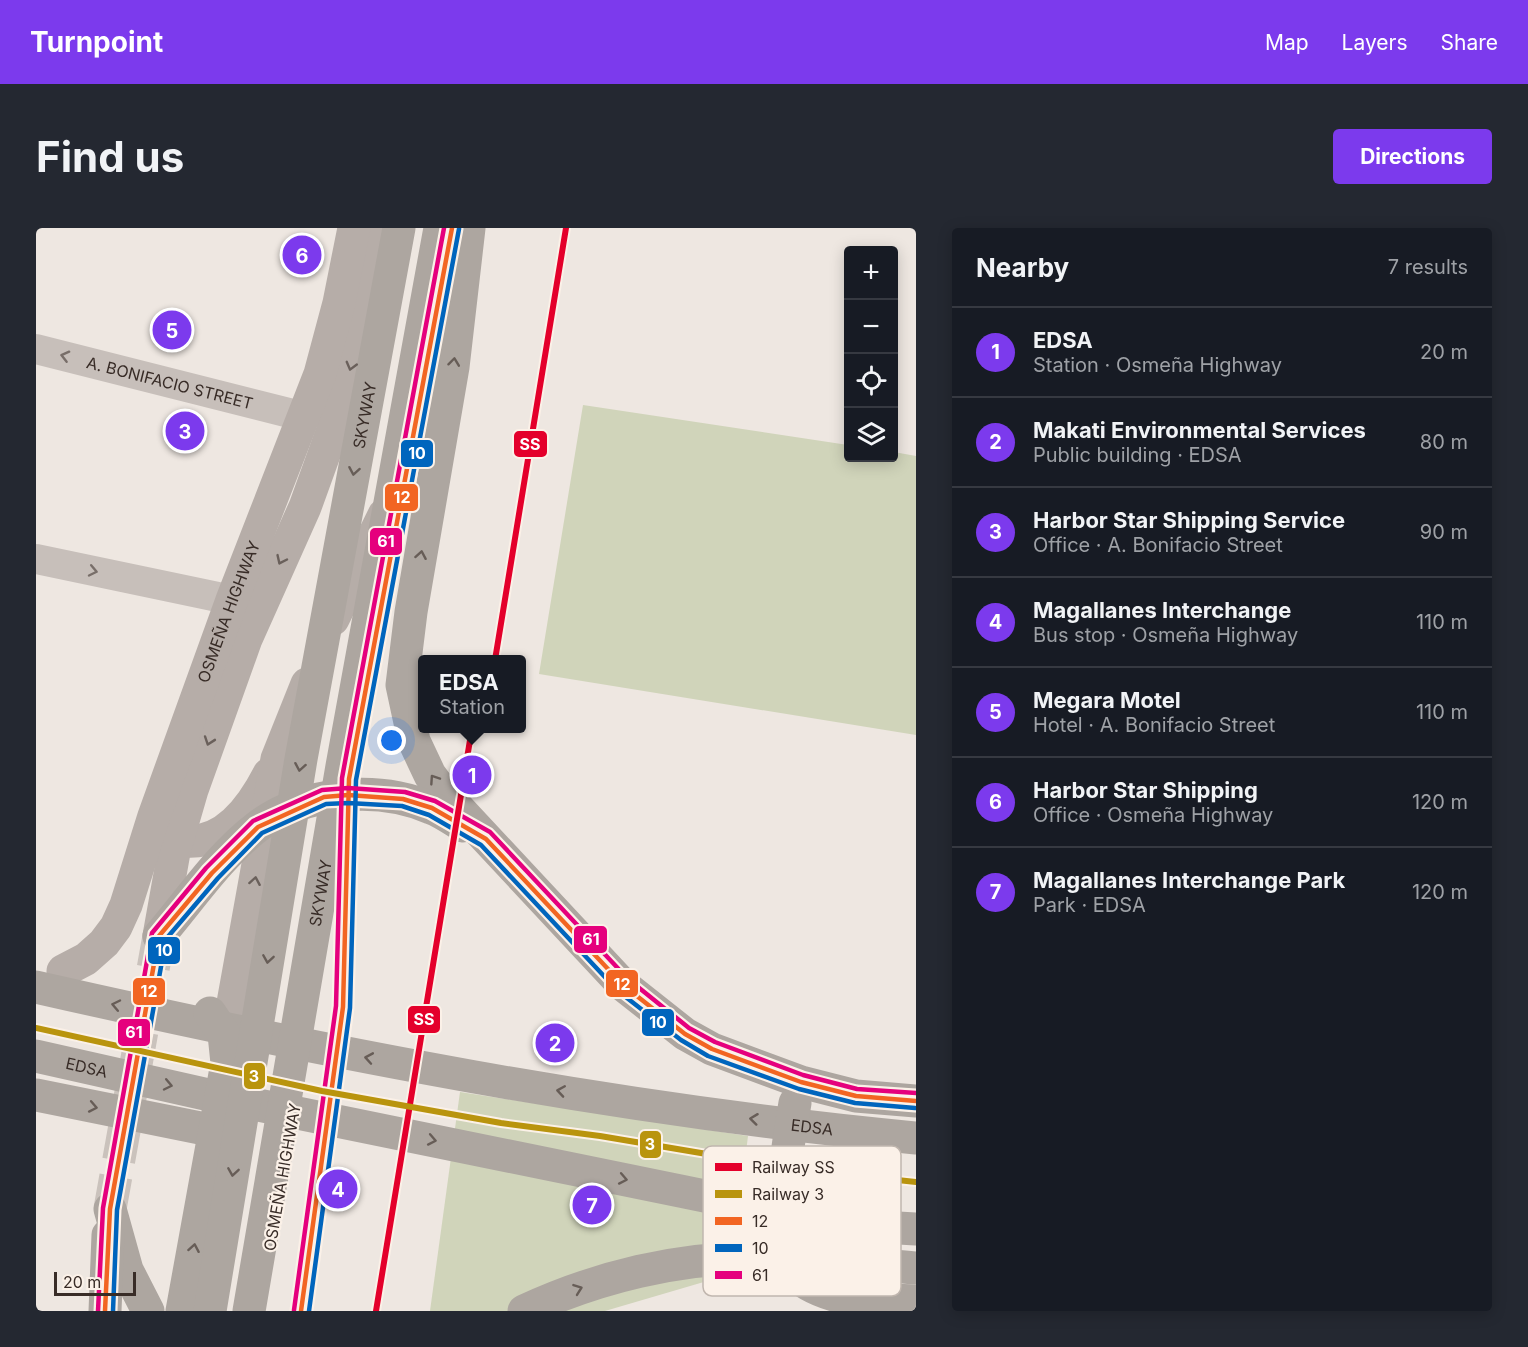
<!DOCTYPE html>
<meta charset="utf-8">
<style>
body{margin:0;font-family:Inter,sans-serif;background:#242831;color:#f1f3f6}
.controls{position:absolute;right:18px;top:18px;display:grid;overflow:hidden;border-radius:6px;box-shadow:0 3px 15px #0003}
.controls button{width:54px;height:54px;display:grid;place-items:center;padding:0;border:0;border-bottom:2px solid #363941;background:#171b24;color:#f1f3f6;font:30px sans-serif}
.scale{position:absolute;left:18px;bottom:15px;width:82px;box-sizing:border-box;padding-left:6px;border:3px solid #382c27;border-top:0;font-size:16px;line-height:21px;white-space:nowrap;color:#382c27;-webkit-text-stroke:4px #fbf1e8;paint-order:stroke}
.you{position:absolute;left:356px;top:513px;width:21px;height:21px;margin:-15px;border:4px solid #fff;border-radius:50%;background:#1a73e8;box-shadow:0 0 0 9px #1a73e833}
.badge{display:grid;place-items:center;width:39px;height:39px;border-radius:50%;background:#7c3aed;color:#fff;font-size:20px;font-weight:700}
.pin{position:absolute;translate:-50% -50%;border:3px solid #fff;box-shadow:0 2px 6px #0006}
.popup{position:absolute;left:382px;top:427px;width:108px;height:78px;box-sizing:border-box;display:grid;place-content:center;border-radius:6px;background:#171b24;filter:drop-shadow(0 2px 4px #0005);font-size:20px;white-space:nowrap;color:#9ea1a6}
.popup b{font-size:22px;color:#f1f3f6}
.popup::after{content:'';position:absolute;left:50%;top:100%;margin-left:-12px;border:12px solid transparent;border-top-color:#171b24}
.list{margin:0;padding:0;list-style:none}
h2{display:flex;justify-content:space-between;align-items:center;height:78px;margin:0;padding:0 24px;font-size:26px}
h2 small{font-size:20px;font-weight:400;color:#9ea1a6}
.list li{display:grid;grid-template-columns:39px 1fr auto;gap:18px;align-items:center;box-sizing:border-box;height:90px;padding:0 24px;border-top:2px solid #363941}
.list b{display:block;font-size:22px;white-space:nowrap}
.list p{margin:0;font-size:20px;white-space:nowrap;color:#9ea1a6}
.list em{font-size:20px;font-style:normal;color:#9ea1a6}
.icon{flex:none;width:33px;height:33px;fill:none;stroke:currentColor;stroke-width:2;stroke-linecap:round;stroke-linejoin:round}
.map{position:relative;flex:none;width:880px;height:1083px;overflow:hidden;border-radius:6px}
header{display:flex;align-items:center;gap:36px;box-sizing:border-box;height:84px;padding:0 30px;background:#7c3aed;color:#fff}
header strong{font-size:28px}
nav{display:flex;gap:33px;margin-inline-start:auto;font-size:21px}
.intro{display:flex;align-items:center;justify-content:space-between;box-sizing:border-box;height:144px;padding:0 36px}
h1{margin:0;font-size:42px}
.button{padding:15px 27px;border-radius:6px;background:#7c3aed;color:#fff;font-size:21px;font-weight:700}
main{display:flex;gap:36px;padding:0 36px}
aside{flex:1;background:#171b24;border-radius:6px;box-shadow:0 3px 15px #0003}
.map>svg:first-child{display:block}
.green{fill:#d0d4ba}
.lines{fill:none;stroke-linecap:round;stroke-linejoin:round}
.highway-tunnel{stroke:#cac2bc;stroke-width:33;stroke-dasharray:33 16;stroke-linecap:butt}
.street{stroke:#c7bfba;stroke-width:30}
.primary{stroke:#b6ada8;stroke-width:33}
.highway{stroke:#ada6a0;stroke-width:33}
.bus-1-casing{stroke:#fbf1e8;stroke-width:9}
.bus-2-casing{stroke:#fbf1e8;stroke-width:9}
.bus-3-casing{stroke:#fbf1e8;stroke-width:9}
.bus-1{stroke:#f26522;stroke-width:4.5}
.bus-2{stroke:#0065bd;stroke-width:4.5}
.bus-3{stroke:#e5007d;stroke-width:4.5}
.rail-1-casing{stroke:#fbf1e8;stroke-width:10}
.rail-2-casing{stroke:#fbf1e8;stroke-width:10}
.rail-1{stroke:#e4002b;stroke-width:6}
.rail-2{stroke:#b9940e;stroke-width:6}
.oneway{stroke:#786e69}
.oneway2{stroke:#675d57}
.oneway3{stroke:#6a605b}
.labels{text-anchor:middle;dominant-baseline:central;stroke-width:4.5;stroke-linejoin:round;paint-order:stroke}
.street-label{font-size:16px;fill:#382c27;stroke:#fbf1e8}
.key{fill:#fbf1e8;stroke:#c0b6ae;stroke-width:1.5}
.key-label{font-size:16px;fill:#382c27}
.line-badge{stroke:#fbf1e8;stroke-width:2}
.badge-label{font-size:16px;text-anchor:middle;font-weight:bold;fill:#fff}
</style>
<header>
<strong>Turnpoint</strong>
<nav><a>Map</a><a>Layers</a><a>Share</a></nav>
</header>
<div class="intro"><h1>Find us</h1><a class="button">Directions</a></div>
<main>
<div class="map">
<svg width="880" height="1083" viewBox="0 0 880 1083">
<rect width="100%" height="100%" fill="#eee7e1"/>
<g class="green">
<polygon points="547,177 812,217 812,230 858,230 858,224 880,228 880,507 503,446"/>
<polygon points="424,864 712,908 695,1046 569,1083 394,1083"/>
</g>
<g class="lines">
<polyline class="highway-tunnel" points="74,981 123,708"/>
<g class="street">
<path id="s1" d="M0 121 269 189"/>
<polyline points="0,331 196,372"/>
</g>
<g class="primary">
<polyline points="297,391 348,287"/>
<path d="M125 600C131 607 141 612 150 613 190 616 216 579 233 546"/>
<polyline points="123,708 138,624 156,562 210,411 269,279 299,196 348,3"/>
<path id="s2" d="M27 743 50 731 68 715 80 699 90 677 118 588 196 372 284 146 303 75 318 0"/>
<polyline points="192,829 197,775 241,531 271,456"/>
</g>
<g class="highway">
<polyline points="433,0 417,139 375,384 366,457 378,513 394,547 406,563 587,757 649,806 676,821 765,854 820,868 880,873"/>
<path d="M123 708C154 672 183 628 221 599 268 563 341 557 395 580 406 584 417 592 427 598"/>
<path id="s3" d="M0 759C290 825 583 882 880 910"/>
<path id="s4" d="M0 828 173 867 811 997 880 1001"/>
<polyline points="0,867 169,901 202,900"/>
<path d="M759 875C753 910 734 1016 757 1044 767 1056 787 1064 801 1068 825 1074 855 1071 880 1073"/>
<polyline points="74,981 91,1042 112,1083"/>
<polyline points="69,1083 72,1007"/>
<polyline points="146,1083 191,835 188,806 174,785"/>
<path id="s5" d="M174 1083 265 531 363 0"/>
<path id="s6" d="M213 1083 306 538 404 0"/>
<path d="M488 1083C561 1049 643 1029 724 1030 776 1030 828 1036 880 1040"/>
</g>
<g class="bus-1-casing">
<g id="bus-1">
<polyline points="69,1083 74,981 123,708 176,645 222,599 288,569 312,567 367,571 396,580 450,611 587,757 649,806 676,821 765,854 820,868 880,873"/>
<polyline points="265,1083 307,779 313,551 416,0"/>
</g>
</g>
<g class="bus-2-casing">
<g id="bus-2">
<polyline points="77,1083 81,982 130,711 182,650 226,605 290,576 312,575 366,578 393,587 445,617 582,763 645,812 672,828 763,861 819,875 879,880"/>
<polyline points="273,1083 314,780 320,552 423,1"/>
</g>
</g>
<g class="bus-3-casing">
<g id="bus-3">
<polyline points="258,1082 300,778 306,550 408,0"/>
<polyline points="62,1083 67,980 116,705 170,640 217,593 286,562 312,560 369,564 399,573 454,604 592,751 653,800 679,814 767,847 821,861 880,865"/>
</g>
</g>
<use href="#bus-1" class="bus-1"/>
<use href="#bus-2" class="bus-2"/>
<use href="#bus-3" class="bus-3"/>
<g class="rail-1-casing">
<g id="rail-1">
<polyline points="459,432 530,0"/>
<polyline points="340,1083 436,500"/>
</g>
</g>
<g class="rail-2-casing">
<polyline id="rail-2" points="0,800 286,863 465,895 564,908 760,941 880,954"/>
</g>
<use href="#rail-1" class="rail-1"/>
<use href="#rail-2" class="rail-2"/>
</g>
<defs><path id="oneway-chevron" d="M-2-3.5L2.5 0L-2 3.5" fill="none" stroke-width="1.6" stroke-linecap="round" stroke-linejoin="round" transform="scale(1.5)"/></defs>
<g class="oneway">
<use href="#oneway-chevron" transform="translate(29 128) rotate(-166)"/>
<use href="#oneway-chevron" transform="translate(57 343) rotate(12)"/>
</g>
<g class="oneway2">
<use href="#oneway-chevron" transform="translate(418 134) rotate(-83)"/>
<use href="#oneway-chevron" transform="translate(318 243) rotate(100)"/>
<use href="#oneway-chevron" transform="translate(385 327) rotate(-80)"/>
<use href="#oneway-chevron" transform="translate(264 539) rotate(100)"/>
<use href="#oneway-chevron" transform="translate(398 551) rotate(-124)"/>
<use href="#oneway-chevron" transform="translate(232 731) rotate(99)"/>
<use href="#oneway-chevron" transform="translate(80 777) rotate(-168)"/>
<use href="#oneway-chevron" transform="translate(333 830) rotate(-170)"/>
<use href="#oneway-chevron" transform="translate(132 857) rotate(12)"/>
<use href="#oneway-chevron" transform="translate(525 863) rotate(-171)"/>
<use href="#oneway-chevron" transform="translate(57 879) rotate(11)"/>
<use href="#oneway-chevron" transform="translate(718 891) rotate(-173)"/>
<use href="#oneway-chevron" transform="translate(396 912) rotate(11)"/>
<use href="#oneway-chevron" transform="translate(197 944) rotate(99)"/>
<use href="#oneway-chevron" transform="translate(587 951) rotate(11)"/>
<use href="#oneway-chevron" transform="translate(158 1020) rotate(-80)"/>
<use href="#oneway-chevron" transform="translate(542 1061) rotate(-20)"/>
</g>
<g class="oneway3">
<use href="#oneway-chevron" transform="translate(315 138) rotate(105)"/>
<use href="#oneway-chevron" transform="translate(245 332) rotate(115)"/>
<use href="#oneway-chevron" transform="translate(173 513) rotate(109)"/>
<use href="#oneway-chevron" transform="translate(219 653) rotate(-80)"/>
</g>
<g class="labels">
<g class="street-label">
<text stroke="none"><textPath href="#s1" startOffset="138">A. BONIFACIO STREET</textPath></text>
<text stroke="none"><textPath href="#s5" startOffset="909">SKYWAY</textPath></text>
<text stroke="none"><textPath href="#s2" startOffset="405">OSMEÑA HIGHWAY</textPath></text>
<text stroke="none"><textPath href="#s6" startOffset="424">SKYWAY</textPath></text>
<text stroke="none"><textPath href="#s4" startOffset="52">EDSA</textPath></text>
<text stroke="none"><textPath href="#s3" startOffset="789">EDSA</textPath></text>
<text transform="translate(246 949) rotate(-80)">OSMEÑA HIGHWAY</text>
</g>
</g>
<rect x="667" y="918" width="198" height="150" rx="9" class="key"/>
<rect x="679" y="935" width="27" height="8" fill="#e4002b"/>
<rect x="679" y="962" width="27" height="8" fill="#b9940e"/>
<rect x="679" y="989" width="27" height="8" fill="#f26522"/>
<rect x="679" y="1016" width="27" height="8" fill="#0065bd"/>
<rect x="679" y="1043" width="27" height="8" fill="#e5007d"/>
<g class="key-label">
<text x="716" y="945">Railway SS</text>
<text x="716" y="972">Railway 3</text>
<text x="716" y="999">12</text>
<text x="716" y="1026">10</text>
<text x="716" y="1053">61</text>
</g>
<g class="line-badge">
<rect x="477" y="202" width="35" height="28" rx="6" fill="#e4002b"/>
<rect x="364" y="211" width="34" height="29" rx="6" fill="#0065bd"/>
<rect x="348" y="255" width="35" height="29" rx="6" fill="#f26522"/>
<rect x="333" y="299" width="34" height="29" rx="6" fill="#e5007d"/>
<rect x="537" y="697" width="35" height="29" rx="6" fill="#e5007d"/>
<rect x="111" y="708" width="34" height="29" rx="6" fill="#0065bd"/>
<rect x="569" y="741" width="34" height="29" rx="6" fill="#f26522"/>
<rect x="96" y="749" width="34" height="29" rx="6" fill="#f26522"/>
<rect x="371" y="777" width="34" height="29" rx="6" fill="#e4002b"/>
<rect x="605" y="780" width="34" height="29" rx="6" fill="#0065bd"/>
<rect x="81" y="790" width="34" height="29" rx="6" fill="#e5007d"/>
<rect x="207" y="834" width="23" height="28" rx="6" fill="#b9940e"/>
<rect x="603" y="902" width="23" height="29" rx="6" fill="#b9940e"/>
</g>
<g class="badge-label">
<text x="494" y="222">SS</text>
<text x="381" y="231">10</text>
<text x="366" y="275">12</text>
<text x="350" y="319">61</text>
<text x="555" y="717">61</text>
<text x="128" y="728">10</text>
<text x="586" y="762">12</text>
<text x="113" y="769">12</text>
<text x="388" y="797">SS</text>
<text x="622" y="800">10</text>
<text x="98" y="810">61</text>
<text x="218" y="854">3</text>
<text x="614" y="922">3</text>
</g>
</svg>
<div class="controls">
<button>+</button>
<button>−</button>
<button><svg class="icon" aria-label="locate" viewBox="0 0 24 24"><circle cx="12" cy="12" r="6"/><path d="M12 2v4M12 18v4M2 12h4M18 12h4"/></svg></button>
<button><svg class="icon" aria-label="layers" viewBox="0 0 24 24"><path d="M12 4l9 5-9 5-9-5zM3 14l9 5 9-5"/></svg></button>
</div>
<div class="scale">20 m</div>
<div class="you"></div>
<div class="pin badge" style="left:436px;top:547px">1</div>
<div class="popup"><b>EDSA</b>Station</div>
<div class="pin badge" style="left:519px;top:815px">2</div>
<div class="pin badge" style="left:149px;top:203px">3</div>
<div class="pin badge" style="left:302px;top:961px">4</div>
<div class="pin badge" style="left:136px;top:102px">5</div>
<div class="pin badge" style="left:266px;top:27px">6</div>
<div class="pin badge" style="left:556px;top:977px">7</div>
</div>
<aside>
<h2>Nearby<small>7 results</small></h2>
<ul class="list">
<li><span class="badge">1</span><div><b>EDSA</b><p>Station · Osmeña Highway</p></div><em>20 m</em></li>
<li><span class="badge">2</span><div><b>Makati Environmental Services</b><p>Public building · EDSA</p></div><em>80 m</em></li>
<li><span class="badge">3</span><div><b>Harbor Star Shipping Service</b><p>Office · A. Bonifacio Street</p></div><em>90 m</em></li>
<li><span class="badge">4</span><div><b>Magallanes Interchange</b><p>Bus stop · Osmeña Highway</p></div><em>110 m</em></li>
<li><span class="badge">5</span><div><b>Megara Motel</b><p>Hotel · A. Bonifacio Street</p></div><em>110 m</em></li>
<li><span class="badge">6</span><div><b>Harbor Star Shipping</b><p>Office · Osmeña Highway</p></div><em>120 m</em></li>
<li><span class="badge">7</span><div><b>Magallanes Interchange Park</b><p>Park · EDSA</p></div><em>120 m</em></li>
</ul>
</aside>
</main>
